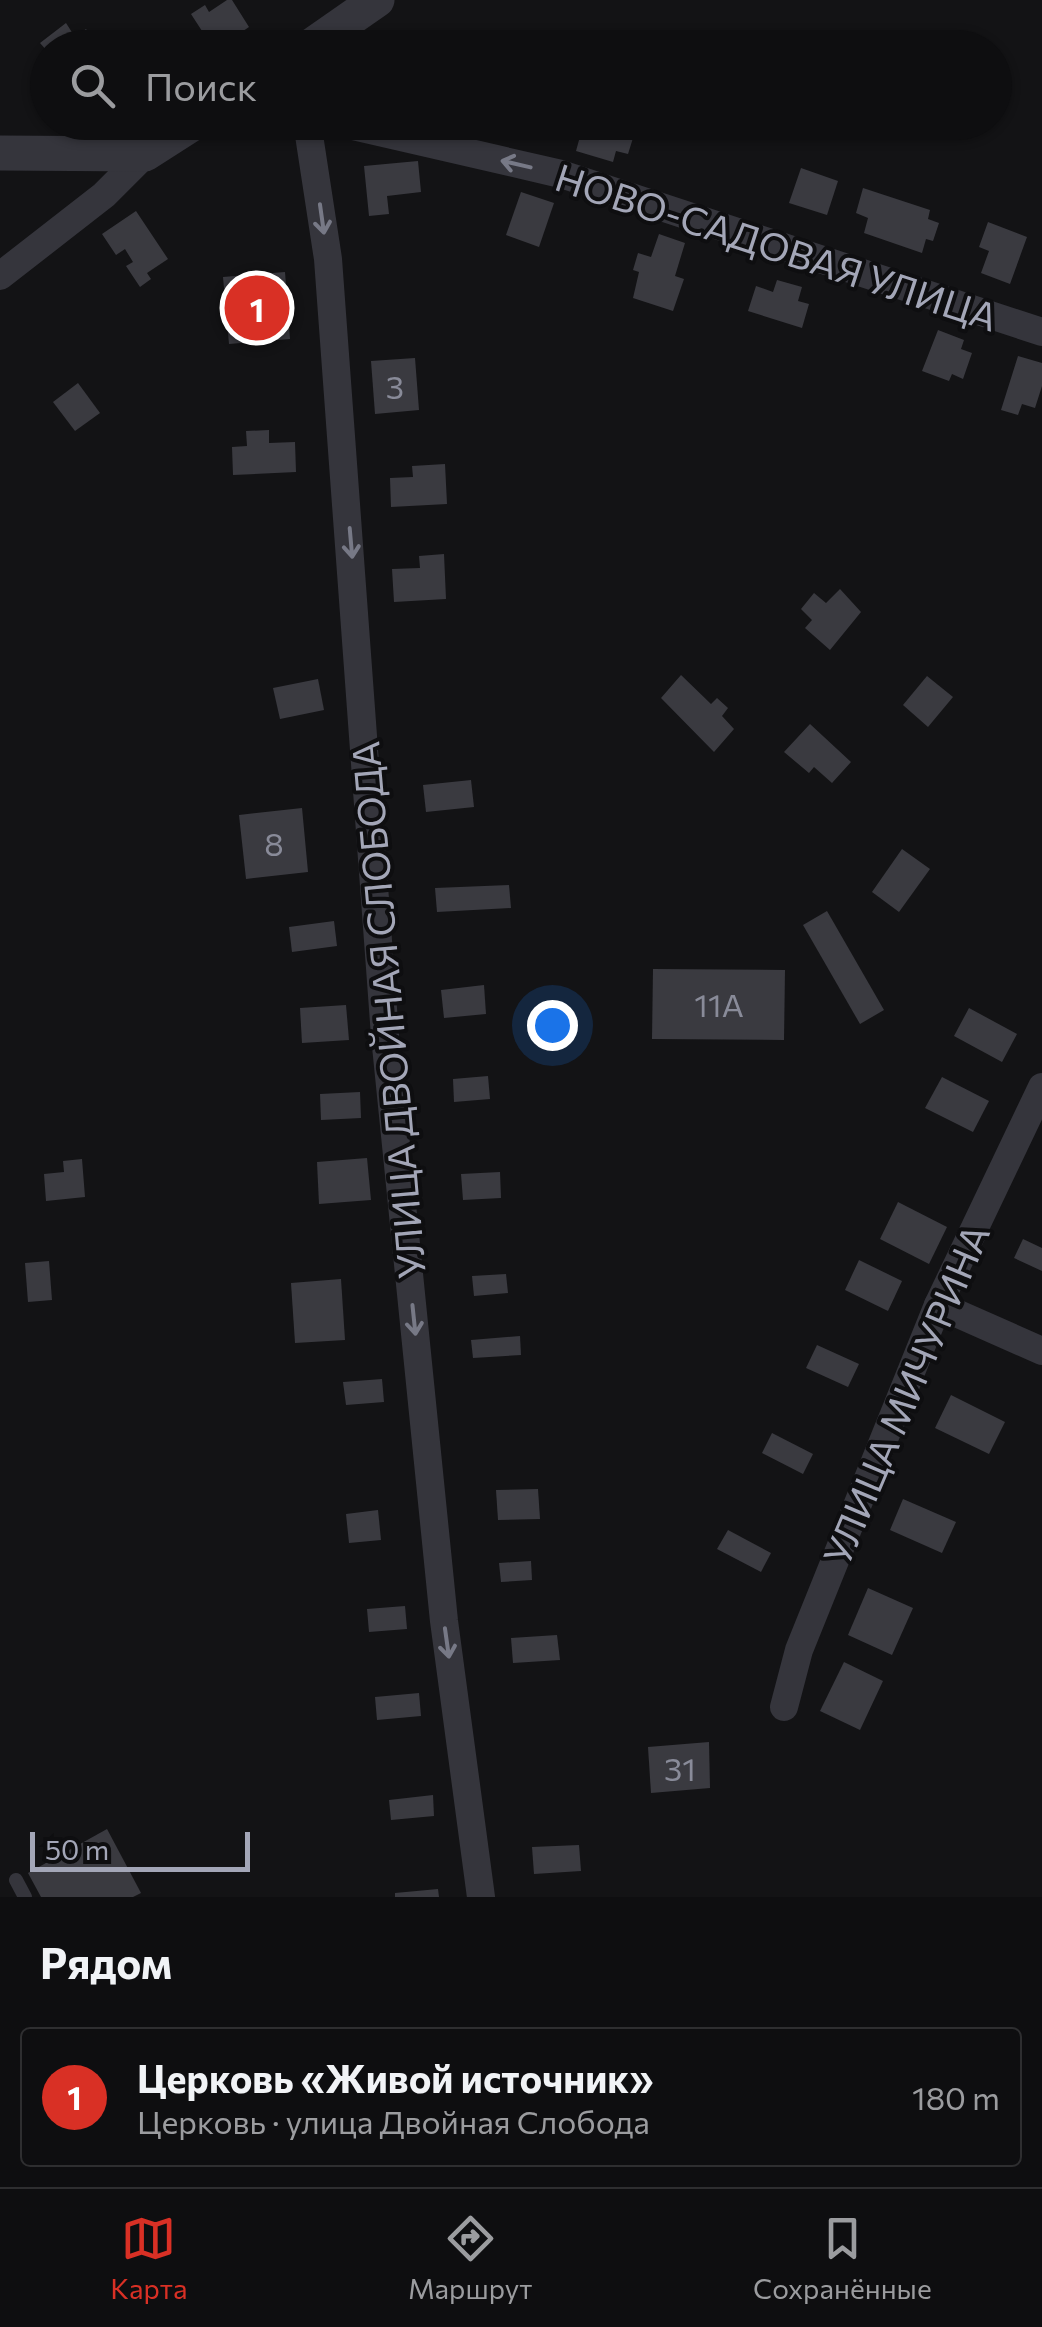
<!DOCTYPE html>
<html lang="ru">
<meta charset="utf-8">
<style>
body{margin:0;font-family:Commissioner,sans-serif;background:#171719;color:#f1f3f6}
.scale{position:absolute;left:30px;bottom:25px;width:220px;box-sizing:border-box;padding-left:10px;border:5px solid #a3a6b7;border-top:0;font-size:28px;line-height:35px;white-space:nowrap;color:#a3a6b7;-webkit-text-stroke:8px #0e0e10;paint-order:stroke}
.you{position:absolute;left:552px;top:1025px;width:35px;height:35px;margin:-25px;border:8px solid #fff;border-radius:50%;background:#1a73e8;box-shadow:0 0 0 15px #1a73e833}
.badge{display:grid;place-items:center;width:65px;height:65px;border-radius:50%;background:#d93025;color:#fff;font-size:32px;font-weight:700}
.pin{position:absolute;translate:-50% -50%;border:5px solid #fff;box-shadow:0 2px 10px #0006}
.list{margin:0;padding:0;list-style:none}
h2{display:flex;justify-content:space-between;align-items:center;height:130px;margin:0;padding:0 40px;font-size:42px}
h2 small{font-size:32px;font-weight:400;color:#9b9c9f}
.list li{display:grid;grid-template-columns:65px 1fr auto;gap:30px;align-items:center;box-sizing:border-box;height:140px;margin:0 20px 20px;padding:0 20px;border:2px solid #2e2e30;border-radius:10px}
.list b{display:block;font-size:38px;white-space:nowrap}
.list p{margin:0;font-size:32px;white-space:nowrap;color:#9b9c9f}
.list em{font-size:32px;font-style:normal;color:#9b9c9f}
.icon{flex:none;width:55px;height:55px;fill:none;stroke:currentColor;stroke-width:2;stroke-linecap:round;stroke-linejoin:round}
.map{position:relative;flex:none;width:1042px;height:1897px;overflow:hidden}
.search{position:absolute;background:#0e0e10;box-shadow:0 2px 8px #0004;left:30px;right:30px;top:30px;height:110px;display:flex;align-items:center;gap:25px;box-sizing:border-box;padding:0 35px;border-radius:55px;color:#9b9c9f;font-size:38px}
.sheet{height:290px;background:#0e0e10}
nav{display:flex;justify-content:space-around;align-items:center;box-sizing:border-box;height:140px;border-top:2px solid #2e2e30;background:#0e0e10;font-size:28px;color:#9b9c9f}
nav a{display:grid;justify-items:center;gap:5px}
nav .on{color:#d93025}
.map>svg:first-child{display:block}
.building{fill:#3a3a40}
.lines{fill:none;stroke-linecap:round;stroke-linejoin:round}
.service{stroke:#35353c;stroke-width:14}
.minor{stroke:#35353c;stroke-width:28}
.tertiary{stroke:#35353c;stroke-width:35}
.oneway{stroke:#777986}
.labels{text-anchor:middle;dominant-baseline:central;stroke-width:8;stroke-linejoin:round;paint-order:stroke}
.number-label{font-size:32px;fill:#898b99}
.street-label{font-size:38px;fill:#a3a6b7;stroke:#0e0e10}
</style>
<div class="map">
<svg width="1042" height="1897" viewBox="0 0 1042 1897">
<rect width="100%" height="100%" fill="#131315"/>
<g class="building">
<polygon points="227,0 232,0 249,27 218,48 213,48 191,14 205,5 209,12"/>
<polygon points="66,23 75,37 86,29 93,39 82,48 48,48 48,52 40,43"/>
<polygon points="584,122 638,122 628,154 616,151 613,162 576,151"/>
<polygon points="418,161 421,192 387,196 389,214 369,216 364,166"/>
<polygon points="801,168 838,181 827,215 789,203"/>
<polygon points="863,188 930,210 928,219 939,223 933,241 926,239 922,253 864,233 868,218 856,213"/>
<polygon points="521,192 554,203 539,247 506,235"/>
<polygon points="136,211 168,259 147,273 151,279 140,287 126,266 133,262 125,249 116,255 102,234"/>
<polygon points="988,222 1027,237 1010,284 981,273 989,251 979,247"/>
<polygon points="659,234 685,243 675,276 684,279 673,311 633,298 639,272 633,270 638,253 651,257"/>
<polygon points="285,272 290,339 229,344 223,277"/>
<polygon points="777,280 802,287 798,301 809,304 802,328 748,311 756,286 773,292"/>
<polygon points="938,330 964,340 961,349 972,353 963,379 952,374 949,381 922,371"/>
<polygon points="1018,356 1042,363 1042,386 1035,408 1022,404 1018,415 1001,410"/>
<polygon points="415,358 419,410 375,414 371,361"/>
<polygon points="78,383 100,413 75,431 53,402"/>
<polygon points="269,430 269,443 295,442 296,472 233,475 232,447 247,446 246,431"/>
<polygon points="445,464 447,504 391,507 390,478 413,477 412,466"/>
<polygon points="444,554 446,599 394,602 392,569 420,568 419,556"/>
<polygon points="840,589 861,612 830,650 805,628 812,620 801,609 814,593 826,603"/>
<polygon points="681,675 711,704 717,698 728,708 722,716 734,729 714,752 661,698"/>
<polygon points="927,676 953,697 928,727 903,705"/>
<polygon points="318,679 324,710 280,719 273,688"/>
<polygon points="810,724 851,762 832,783 814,767 809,773 784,752"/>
<polygon points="471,780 474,807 426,812 423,785"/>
<polygon points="302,808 308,872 246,879 239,815"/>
<polygon points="902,849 930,869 899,912 872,892"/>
<polygon points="509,885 511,908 437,912 435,888"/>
<polygon points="827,911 884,1010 860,1024 803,925"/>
<polygon points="334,921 337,946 292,952 289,927"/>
<polygon points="653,969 785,970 784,1040 652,1039"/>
<polygon points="484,985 486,1014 444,1018 441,990"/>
<polygon points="346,1005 349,1040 302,1043 300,1008"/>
<polygon points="969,1008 1017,1034 1002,1062 954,1036"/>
<polygon points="488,1076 490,1099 454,1102 453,1079"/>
<polygon points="942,1077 989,1101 973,1132 925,1108"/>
<polygon points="360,1092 361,1118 321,1120 320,1094"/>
<polygon points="367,1158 371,1200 319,1204 317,1162"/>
<polygon points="82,1159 85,1197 46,1201 44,1174 64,1172 63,1161"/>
<polygon points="500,1172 501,1198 463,1200 461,1174"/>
<polygon points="898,1202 947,1227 929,1264 880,1239"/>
<polygon points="1023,1239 1042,1248 1042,1271 1014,1258"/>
<polygon points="859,1260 902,1281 888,1311 845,1290"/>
<polygon points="49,1261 52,1300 28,1302 25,1263"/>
<polygon points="506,1274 508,1293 474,1296 472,1276"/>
<polygon points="341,1279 345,1340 295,1343 291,1283"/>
<polygon points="520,1336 521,1355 473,1358 471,1340"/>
<polygon points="817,1345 859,1364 848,1387 806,1368"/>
<polygon points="382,1379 384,1402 346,1405 343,1382"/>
<polygon points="951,1395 1005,1422 989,1454 935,1428"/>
<polygon points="772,1433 813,1454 803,1474 762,1453"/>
<polygon points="538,1489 540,1519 498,1520 496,1490"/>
<polygon points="903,1499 956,1522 942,1553 890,1530"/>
<polygon points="378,1510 381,1540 349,1543 346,1514"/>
<polygon points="728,1530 771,1553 761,1572 717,1549"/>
<polygon points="531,1561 532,1580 501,1582 499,1563"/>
<polygon points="868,1588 913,1608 892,1655 848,1635"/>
<polygon points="405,1606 407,1629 369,1632 367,1609"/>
<polygon points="557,1635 560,1660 513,1663 511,1638"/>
<polygon points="844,1662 883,1681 860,1730 820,1711"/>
<polygon points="419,1693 421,1716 377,1720 375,1697"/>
<polygon points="709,1742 710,1788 651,1793 648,1747"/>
<polygon points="433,1795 434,1816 391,1820 389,1800"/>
<polygon points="107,1829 141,1893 133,1897 41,1897 28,1873"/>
<polygon points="579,1845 581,1871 534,1874 532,1847"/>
<polygon points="438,1889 439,1897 395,1897 395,1893"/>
</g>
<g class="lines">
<polyline class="service" points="16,1880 25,1897"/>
<g class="minor">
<polyline points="307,122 328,259 385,1036 444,1621 481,1897"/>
<polyline points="336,122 561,174 1042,332"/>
<polyline points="0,276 104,195 145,154"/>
<polyline points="938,1305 1042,1351"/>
<polyline points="784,1707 799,1650 938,1305 1042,1087"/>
</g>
<g class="tertiary">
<polyline points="308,48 377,0"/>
<polyline points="0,153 145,154 195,122"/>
</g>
</g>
<defs><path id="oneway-shaft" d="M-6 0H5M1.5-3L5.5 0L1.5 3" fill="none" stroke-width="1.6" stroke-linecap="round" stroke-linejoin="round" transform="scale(2.5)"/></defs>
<g class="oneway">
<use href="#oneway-shaft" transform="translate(516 164) rotate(-167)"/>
<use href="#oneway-shaft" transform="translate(322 219) rotate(82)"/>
<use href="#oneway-shaft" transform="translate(351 543) rotate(85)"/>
<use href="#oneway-shaft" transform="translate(414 1320) rotate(84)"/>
<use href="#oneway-shaft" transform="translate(447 1643) rotate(82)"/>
</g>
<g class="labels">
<g class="number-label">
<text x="395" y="386">3</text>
<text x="274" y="843">8</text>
<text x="719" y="1004">11А</text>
<text x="680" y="1768">31</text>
</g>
<g class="street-label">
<text transform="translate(777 246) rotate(18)">НОВО-САДОВАЯ УЛИЦА</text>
<text transform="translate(387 1010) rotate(-95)">УЛИЦА ДВОЙНАЯ СЛОБОДА</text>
<text transform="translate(905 1394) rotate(-67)">УЛИЦА МИЧУРИНА</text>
</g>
</g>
</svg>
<div class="scale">50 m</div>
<div class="you"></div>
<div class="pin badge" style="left:257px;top:308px">1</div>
<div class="search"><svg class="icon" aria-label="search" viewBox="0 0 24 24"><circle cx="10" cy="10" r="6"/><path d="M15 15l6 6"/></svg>Поиск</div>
</div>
<section class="sheet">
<h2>Рядом<small></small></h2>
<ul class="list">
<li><span class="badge">1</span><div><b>Церковь «Живой источник»</b><p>Церковь · улица Двойная Слобода</p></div><em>180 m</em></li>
</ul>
</section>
<nav>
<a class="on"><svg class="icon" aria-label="map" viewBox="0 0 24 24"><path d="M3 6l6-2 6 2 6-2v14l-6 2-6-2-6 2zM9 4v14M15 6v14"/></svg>Карта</a>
<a><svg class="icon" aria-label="directions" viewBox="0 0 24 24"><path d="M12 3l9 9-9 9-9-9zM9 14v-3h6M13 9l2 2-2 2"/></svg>Маршрут</a>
<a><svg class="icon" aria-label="saved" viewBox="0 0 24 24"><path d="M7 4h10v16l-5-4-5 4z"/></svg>Сохранённые</a>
</nav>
